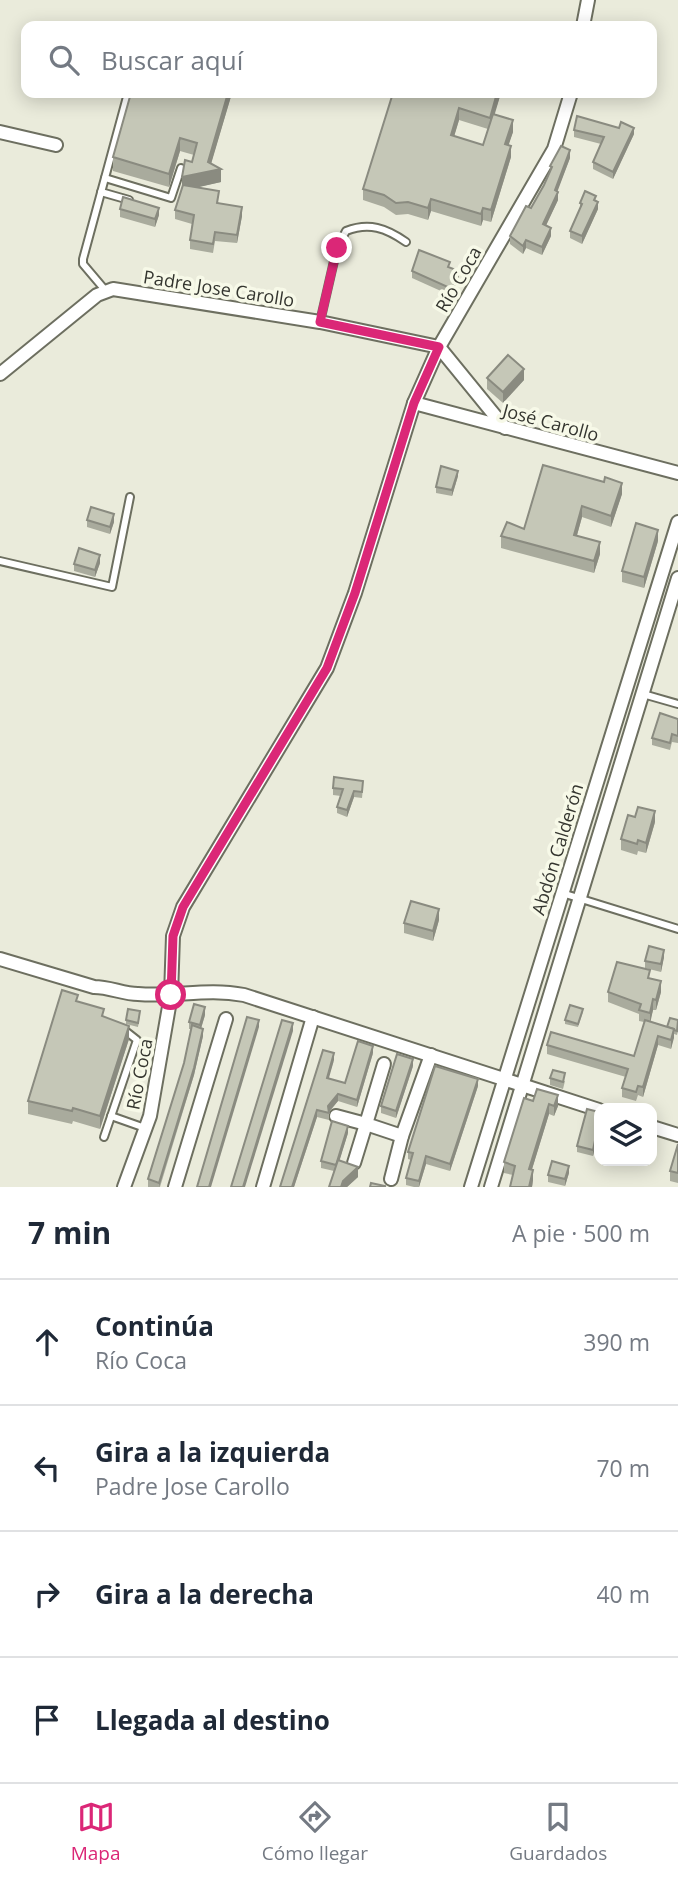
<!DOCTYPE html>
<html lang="es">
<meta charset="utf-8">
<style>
body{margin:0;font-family:"Open Sans",sans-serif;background:#f2f2f3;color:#1f2937}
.controls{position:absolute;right:21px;bottom:21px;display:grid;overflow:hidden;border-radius:14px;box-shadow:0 4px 18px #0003}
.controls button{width:63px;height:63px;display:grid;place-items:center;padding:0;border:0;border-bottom:2px solid #e0e1e3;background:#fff;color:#1f2937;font:35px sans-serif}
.stop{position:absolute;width:21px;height:21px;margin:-16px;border:5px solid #db2777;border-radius:50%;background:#fff}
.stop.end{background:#db2777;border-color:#fff;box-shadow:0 2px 7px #0008}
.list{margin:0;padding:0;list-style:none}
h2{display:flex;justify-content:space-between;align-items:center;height:91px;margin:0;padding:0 28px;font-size:30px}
h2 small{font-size:23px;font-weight:400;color:#747a83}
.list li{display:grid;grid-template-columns:46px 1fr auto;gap:21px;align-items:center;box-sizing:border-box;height:126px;padding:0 28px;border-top:2px solid #e0e1e3}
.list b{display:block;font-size:26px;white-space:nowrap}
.list p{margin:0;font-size:23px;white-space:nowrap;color:#747a83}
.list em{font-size:23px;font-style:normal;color:#747a83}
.icon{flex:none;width:38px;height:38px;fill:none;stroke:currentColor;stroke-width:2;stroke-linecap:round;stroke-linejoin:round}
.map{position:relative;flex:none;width:678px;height:1187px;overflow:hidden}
.search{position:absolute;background:#fff;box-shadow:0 4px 18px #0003;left:21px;right:21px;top:21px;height:77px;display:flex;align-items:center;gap:18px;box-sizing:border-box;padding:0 24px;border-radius:14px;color:#747a83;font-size:26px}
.sheet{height:595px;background:#fff}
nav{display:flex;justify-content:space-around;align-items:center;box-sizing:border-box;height:98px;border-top:2px solid #e0e1e3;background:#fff;font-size:19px;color:#747a83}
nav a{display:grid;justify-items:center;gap:4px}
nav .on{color:#db2777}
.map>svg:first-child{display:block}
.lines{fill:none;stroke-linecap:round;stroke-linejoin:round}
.lane-casing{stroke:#6d6f60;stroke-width:10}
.street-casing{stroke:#6d6f60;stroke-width:16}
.lane{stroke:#fff;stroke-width:6}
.street{stroke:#fff;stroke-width:12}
.wall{fill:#a9ab9d;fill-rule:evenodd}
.shaded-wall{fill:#8a8b80}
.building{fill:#c5c7b7;stroke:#8a8b80;stroke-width:2}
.route{stroke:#db2777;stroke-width:9}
.labels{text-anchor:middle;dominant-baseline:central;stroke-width:7;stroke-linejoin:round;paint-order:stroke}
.street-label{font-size:18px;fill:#34352f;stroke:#f7f9e8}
</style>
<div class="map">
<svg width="678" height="1187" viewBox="0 0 678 1187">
<rect width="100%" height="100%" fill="#eaebdb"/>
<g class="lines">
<g class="lane-casing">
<g id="lane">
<polyline points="105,178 171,198 181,168"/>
<polyline points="101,192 129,200"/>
<polyline points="105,290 83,264 83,259 128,93"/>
<path d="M320 322 337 248 346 231C369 222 386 228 406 242"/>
<polyline points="0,561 112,587 130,497"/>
<polyline points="643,694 678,704"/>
<polyline points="562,893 678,929"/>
<polyline points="111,1116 145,1128"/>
<polyline points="104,1137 137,1040 123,1029"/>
</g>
</g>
<g class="street-casing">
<g id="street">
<polyline points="583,26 588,0"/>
<polyline points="0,132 56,145"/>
<polyline points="0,374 97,295 113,289 320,322 439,347 505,428"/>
<polyline points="414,403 678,473"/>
<path d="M0 959 94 987C110 987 123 994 138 994 176 997 207 988 244 995L599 1110"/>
<polyline points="384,1064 366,1124 402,1136"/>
<polyline points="336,1116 366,1124 354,1163"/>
<polyline points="652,1127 678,1135"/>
<polyline points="391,1179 402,1136 431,1055"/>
<polyline points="124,1187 150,1116 171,995 173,936 183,907 327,668 355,593 414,403 439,347 554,149 571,93"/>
<polyline points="175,1187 226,1019"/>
<polyline points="263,1187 313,1017"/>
<polyline points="471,1187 678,522"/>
<polyline points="491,1187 678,578"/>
</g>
</g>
<use href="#lane" class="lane"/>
<use href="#street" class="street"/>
</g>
<g class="wall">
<polygon points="131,93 232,93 211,163 221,182 198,187 219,203 242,216 237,243 215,241 213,253 190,249 190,240 192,224 175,219 175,210 194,155 180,151 169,187 113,171 113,157"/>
<path d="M448 93H501L494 114 513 132 508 145 511 157 491 222 483 220 481 226 431 211 428 220 408 214 396 215 384 207 363 200V189L447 96ZM459 120 488 129 483 145 454 136Z"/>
<polygon points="515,93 536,93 535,97"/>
<polygon points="619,128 634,134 613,179 593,169 593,162 601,144 574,137 574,130"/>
<polygon points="570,158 557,191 558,200 546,225 551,236 542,255 526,248 523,254 510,244 510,236 531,208 544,185 550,172 550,166"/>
<polygon points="596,201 598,209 582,244 570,238 570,231 580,210 580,203"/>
<polygon points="120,209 159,215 155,227 120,217"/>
<polygon points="450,268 459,279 452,296 412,278 412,271"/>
<polygon points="487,378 524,380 503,403 487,389"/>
<polygon points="543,465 622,494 611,527 582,517 577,535 600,554 594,573 501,548 501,536 524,529"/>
<polygon points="458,476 452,496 436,493 436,487"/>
<polygon points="87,520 114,522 110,534 87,527"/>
<polygon points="658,541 644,588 622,582 622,571"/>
<polygon points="100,563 95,577 74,571 74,564"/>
<polygon points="678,719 678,743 672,742 670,750 652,745 652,738"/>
<polygon points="363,787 362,798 354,797 347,817 337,813 337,807 341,796 333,795 333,788"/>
<polygon points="655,822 646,853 638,851 637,855 621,850 621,839"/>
<polygon points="439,920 433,941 404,933 404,923"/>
<polygon points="664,957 661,972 645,968 645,961"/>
<polygon points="650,978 661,992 656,1010 653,1010 650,1021 667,1027 678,1020 678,1031 677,1035 674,1034 671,1049 658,1045 643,1097 638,1095 636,1101 622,1097 622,1088 626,1077 547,1054 547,1045 634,1056 644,1022 639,1021 639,1014 608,1002 608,992"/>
<polygon points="78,1001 104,1016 129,1039 100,1129 73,1121 72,1124 28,1114 28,1101"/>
<polygon points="583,1012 578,1027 565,1024 565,1020"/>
<polygon points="140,1014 138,1027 126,1024 126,1020"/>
<polygon points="205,1015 201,1028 203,1036 194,1075 160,1187 148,1187 148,1179 184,1063 191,1029 189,1029 189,1022"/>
<polygon points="373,1053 357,1107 338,1101 329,1112 329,1120 317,1117 294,1187 280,1187 334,1060 328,1078 345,1083"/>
<polygon points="413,1066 396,1118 381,1113 381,1106"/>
<polygon points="550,1078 565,1081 563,1089 550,1085"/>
<polygon points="478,1086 450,1171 426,1164 419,1187 414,1187 406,1185 406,1178 411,1160 408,1159 408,1152"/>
<polygon points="524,1098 558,1106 554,1116 549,1114 532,1169 533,1180 532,1187 510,1187 513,1175 504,1173 504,1162"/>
<polygon points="599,1112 599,1128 593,1156 577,1152 577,1146"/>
<polygon points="348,1133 339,1161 358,1177 347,1187 329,1187 334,1171 321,1168 321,1161"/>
<polygon points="678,1144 678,1183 670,1181 670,1171"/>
<polygon points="569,1173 565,1186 548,1182 548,1175"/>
</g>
<g class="shaded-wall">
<polygon points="228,93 232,93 209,171 221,169 221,182 182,191 182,177 208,162"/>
<polygon points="497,93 501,93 490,130 490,118"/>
<polygon points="459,108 459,120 451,147 451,135"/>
<polygon points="513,120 513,132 505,156 505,144"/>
<polygon points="634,128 634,134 613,179 613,172"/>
<polygon points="180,138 180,151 169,187 169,174"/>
<polygon points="511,146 511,157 491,222 491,210"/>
<polygon points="570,150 570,158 555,198 555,190"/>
<polygon points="558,192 558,200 543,232 543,224"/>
<polygon points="431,199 431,211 428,220 428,208"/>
<polygon points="598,202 598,209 582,244 582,236"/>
<polygon points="242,207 242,216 237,243 237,235"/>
<polygon points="159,208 159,215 155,227 155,219"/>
<polygon points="483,208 483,220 481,226 481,214"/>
<polygon points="551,228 551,236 542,255 542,247"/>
<polygon points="526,240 526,248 523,254 523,246"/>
<polygon points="459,271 459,279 452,296 452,289"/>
<polygon points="524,369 524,380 503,403 503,392"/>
<polygon points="458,471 458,476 452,496 452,490"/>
<polygon points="622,483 622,494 611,527 611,516"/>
<polygon points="582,506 582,517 574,546 574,535"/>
<polygon points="114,514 114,522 110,534 110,527"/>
<polygon points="658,530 658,541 644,588 644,577"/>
<polygon points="600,542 600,554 594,573 594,561"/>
<polygon points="100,555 100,563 95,577 95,570"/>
<polygon points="354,791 354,797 347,817 347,810"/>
<polygon points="655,811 655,822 646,853 646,843"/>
<polygon points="439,909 439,920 433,941 433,931"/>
<polygon points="664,950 664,957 661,972 661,964"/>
<polygon points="661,981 661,992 656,1010 656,1000"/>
<polygon points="653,999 653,1010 650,1024 650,1013"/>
<polygon points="205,1007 205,1015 200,1032 200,1025"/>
<polygon points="259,1020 259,1027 211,1187 209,1187"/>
<polygon points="293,1023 293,1031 245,1187 243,1187"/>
<polygon points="129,1026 129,1039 100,1129 100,1116"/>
<polygon points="203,1029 203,1036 194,1075 159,1187 159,1183"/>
<polygon points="674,1029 674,1038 671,1049 671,1040"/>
<polygon points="658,1036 658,1045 643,1097 643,1087"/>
<polygon points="373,1046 373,1053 357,1107 357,1100"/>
<polygon points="334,1053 334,1060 327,1085 327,1078"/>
<polygon points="413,1059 413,1066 396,1118 396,1111"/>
<polygon points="478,1079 478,1086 450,1171 450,1164"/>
<polygon points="338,1094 338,1101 328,1113 328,1106"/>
<polygon points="558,1095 558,1106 554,1116 554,1106"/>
<polygon points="549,1104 549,1114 529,1179 529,1169"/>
<polygon points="317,1110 317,1117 294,1187 292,1187"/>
<polygon points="599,1122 599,1128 593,1156 593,1150"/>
<polygon points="348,1126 348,1133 336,1172 336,1165"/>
<polygon points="426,1156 426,1164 419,1187 419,1181"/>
<polygon points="569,1166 569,1173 565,1186 565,1179"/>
<polygon points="358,1167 358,1177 347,1187 341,1187 343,1181"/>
<polygon points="533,1170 533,1180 532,1187 529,1187"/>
</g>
<g class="building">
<polygon points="131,93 228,93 208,162 221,169 182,177 185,160 192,162 197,143 180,138 169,174 113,157"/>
<polygon points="393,93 437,93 447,96 448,93 497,93 490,118 459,108 451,135 483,145 493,114 513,120 505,144 511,146 491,210 483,208 481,214 431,199 428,208 408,202 396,203 384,195 363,189"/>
<polygon points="577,116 619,128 621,122 634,128 613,172 593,162 604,137 574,130"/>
<polygon points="561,146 570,150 555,190 558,192 543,224 551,228 542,247 526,240 523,246 510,236 526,206 531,208 544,185 552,167 550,166"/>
<polygon points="183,185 219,191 217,203 242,207 237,235 215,232 213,244 190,240 194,215 175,210"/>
<polygon points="585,191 596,196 594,200 598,202 582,236 570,231 582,204 580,203"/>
<polygon points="123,197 159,208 155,219 120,209"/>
<polygon points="419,250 450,262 448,267 459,271 452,289 412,271"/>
<polygon points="508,355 524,369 503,392 487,378"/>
<polygon points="543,465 604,482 605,477 622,483 611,516 582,506 574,535 600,542 594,561 501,536 507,522 524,529"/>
<polygon points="441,466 458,471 452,490 436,487"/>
<polygon points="91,507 114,514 110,527 87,520"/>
<polygon points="636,523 658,530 644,577 622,571"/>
<polygon points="79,548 100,555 95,570 74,564"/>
<polygon points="660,713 678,719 678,736 672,734 670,743 652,738"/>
<polygon points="334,777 363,781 362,792 354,791 347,810 337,807 343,789 333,788"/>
<polygon points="638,807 655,811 646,843 638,840 637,844 621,839 628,815 635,817"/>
<polygon points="411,901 439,909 433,931 404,923"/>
<polygon points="649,946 664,950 661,964 645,961"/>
<polygon points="617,962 650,970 648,978 661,981 656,1000 653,999 650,1013 639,1010 641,1004 608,992"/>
<polygon points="62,990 78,995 76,1001 104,1009 102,1016 129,1026 100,1116 73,1108 72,1111 28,1101"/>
<polygon points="194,1004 205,1007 200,1025 189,1022"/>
<polygon points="570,1005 583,1009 578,1024 565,1020"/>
<polygon points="128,1009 140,1011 138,1023 126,1020"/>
<polygon points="247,1017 259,1020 209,1187 197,1187"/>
<polygon points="670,1018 678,1020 677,1031 674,1030 674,1029 667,1027"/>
<polygon points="282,1020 293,1023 243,1187 231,1187"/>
<polygon points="645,1020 674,1029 671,1040 658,1036 643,1087 638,1086 636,1092 622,1088 628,1069 547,1045 551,1032 634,1056"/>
<polygon points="192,1025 203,1029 194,1068 159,1183 148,1179 184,1063"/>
<polygon points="358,1041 373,1046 357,1100 338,1094 328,1106 329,1113 317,1110 292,1187 280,1187 323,1050 334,1053 327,1078 345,1083"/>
<polygon points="397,1054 413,1059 396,1111 381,1106"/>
<polygon points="435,1066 478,1079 450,1164 426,1156 419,1181 406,1178 413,1153 408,1152"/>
<polygon points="553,1070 565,1073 563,1082 550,1078"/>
<polygon points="537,1089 558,1095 554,1106 549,1104 529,1169 533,1170 529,1187 510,1187 515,1166 504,1162 524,1098 533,1101"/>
<polygon points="587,1109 599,1112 599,1122 593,1150 577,1146"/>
<polygon points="332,1121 348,1126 336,1165 321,1161"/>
<polygon points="678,1144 678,1173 670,1171"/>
<polygon points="338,1160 358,1167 343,1181 341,1187 329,1187"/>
<polygon points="552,1161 569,1166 565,1179 548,1175"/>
<polygon points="371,1183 385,1186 385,1187 370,1187"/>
</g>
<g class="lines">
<polyline class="route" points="171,995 173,936 183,907 327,668 355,593 414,403 439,347 320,322 337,248"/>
</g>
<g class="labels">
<g class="street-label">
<text transform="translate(458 279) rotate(-60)">Río Coca</text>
<text transform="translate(219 288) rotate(9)">Padre Jose Carollo</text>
<text transform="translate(551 422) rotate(15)">José Carollo</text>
<text transform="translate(557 849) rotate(-73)">Abdón Calderón</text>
<text transform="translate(139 1074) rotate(-79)">Río Coca</text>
</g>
</g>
</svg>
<div class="controls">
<button><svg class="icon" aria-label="layers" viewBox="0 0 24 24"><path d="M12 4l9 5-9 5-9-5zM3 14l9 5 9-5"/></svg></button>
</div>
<div class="stop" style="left:171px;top:995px"></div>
<div class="stop end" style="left:337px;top:248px"></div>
<div class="search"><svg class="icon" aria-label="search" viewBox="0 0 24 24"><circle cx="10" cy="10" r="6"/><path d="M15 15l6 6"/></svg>Buscar aquí</div>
</div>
<section class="sheet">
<h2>7 min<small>A pie · 500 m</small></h2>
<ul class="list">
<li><svg class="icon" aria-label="ahead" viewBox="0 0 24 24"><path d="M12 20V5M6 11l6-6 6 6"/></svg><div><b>Continúa</b><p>Río Coca</p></div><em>390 m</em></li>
<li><svg class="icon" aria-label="left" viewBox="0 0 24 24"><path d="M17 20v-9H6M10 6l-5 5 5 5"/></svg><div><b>Gira a la izquierda</b><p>Padre Jose Carollo</p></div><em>70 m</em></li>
<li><svg class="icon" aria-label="right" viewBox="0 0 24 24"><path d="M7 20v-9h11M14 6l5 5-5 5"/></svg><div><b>Gira a la derecha</b></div><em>40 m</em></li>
<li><svg class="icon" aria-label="arrive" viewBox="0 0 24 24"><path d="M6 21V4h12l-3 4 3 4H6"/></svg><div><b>Llegada al destino</b></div></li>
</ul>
</section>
<nav>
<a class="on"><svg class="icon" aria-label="map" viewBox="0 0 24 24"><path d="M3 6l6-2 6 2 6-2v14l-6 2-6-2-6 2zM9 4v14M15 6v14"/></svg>Mapa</a>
<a><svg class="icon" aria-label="directions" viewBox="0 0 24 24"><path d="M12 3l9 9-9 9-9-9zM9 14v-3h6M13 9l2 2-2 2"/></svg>Cómo llegar</a>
<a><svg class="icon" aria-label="saved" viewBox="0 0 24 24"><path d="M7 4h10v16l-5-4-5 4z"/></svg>Guardados</a>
</nav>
